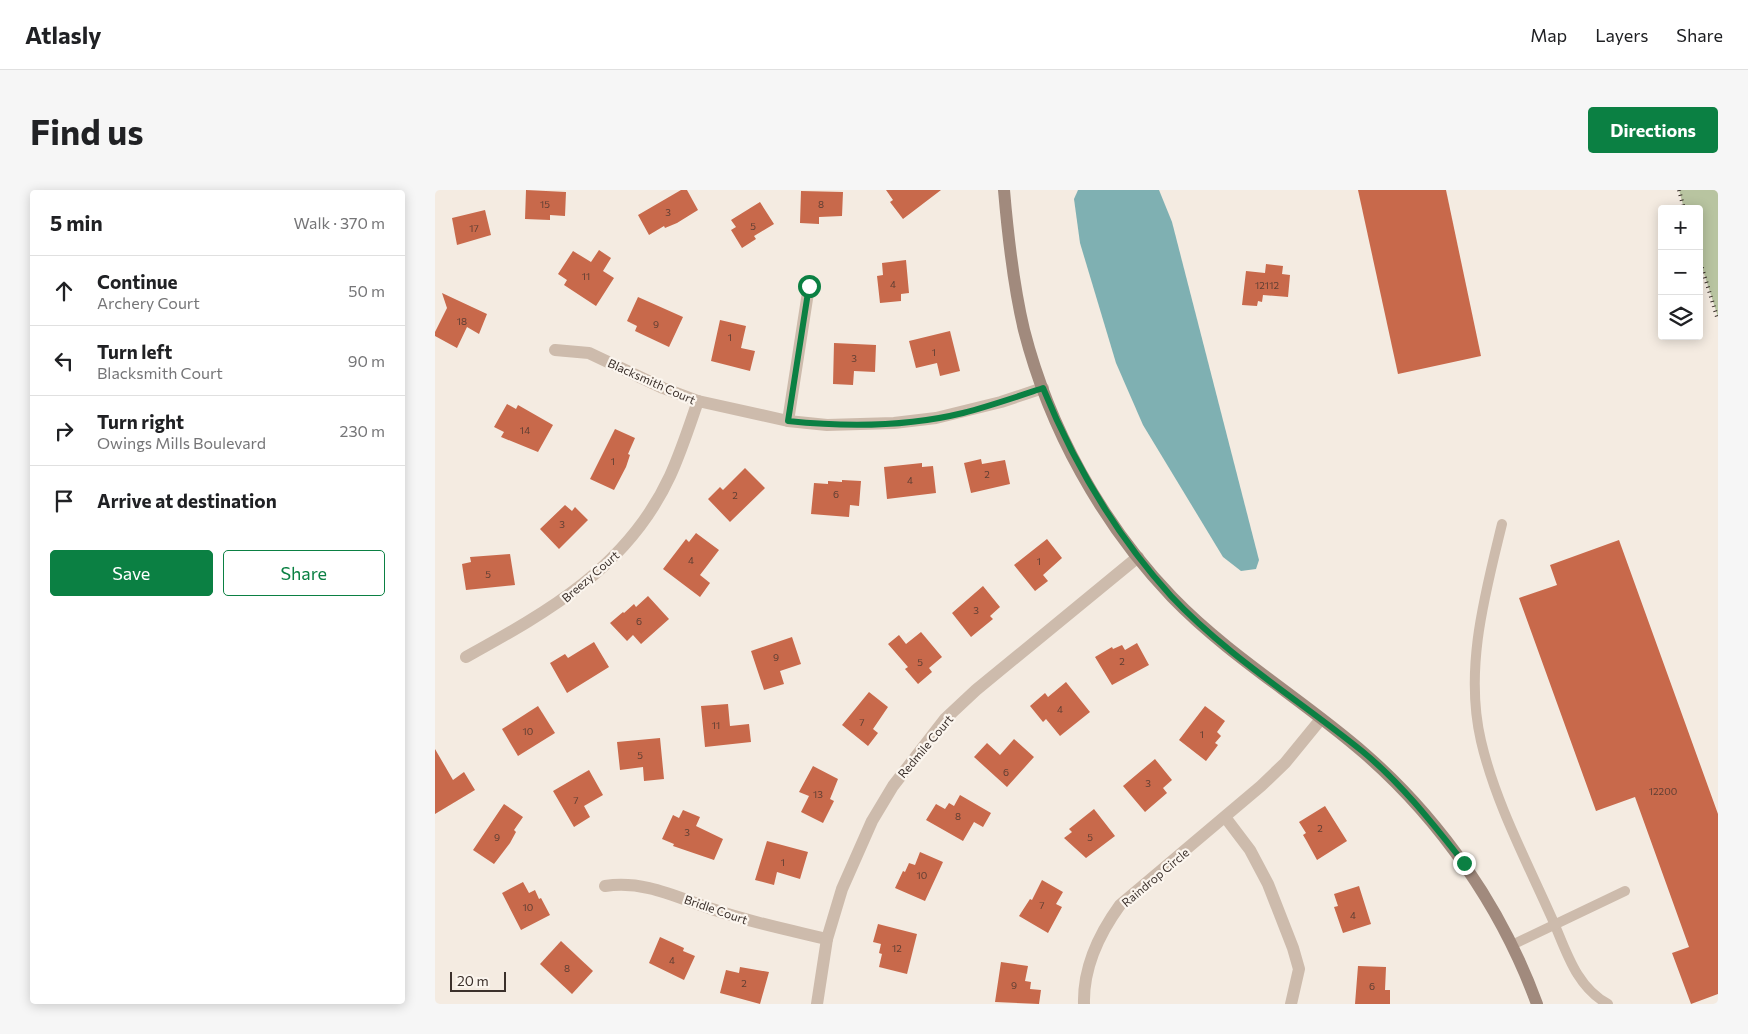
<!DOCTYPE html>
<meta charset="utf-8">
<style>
body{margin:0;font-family:Commissioner,sans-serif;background:#f6f6f6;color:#202124}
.controls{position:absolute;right:15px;top:15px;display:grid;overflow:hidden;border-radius:5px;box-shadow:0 2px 12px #0003}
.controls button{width:45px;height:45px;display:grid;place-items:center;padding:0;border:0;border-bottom:1px solid #e0e0e0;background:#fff;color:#202124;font:25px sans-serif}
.scale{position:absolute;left:15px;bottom:12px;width:56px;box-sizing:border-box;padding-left:5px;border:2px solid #3b302b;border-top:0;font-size:14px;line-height:18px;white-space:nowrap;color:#3b302b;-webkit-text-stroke:4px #fbf5ee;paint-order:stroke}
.stop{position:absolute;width:15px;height:15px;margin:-11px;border:4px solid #0b8043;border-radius:50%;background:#fff}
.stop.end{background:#0b8043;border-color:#fff;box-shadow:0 1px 5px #0008}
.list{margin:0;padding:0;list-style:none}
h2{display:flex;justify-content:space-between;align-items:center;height:65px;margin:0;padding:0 20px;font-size:21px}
h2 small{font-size:16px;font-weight:400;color:#757577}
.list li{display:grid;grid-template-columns:32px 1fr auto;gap:15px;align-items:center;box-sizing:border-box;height:70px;padding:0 20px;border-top:1px solid #e0e0e0}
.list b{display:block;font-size:19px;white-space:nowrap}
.list p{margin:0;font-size:16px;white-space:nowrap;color:#757577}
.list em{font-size:16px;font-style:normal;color:#757577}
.actions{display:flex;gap:10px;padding:15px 20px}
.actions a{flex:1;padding:11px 0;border:1px solid #0b8043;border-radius:5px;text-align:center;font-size:18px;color:#0b8043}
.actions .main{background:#0b8043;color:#fff}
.icon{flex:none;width:28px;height:28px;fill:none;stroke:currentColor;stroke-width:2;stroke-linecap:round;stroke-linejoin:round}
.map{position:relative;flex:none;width:1283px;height:814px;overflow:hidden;border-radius:5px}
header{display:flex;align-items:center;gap:30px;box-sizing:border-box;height:70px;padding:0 25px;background:#fff;border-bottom:1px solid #e0e0e0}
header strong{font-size:24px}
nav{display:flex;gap:28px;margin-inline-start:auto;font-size:18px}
.intro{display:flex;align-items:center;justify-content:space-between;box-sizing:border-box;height:120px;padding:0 30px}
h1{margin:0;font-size:35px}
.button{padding:12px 22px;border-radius:5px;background:#0b8043;color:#fff;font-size:18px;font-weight:700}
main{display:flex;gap:30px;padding:0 30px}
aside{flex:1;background:#fff;border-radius:5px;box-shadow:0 2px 12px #0003}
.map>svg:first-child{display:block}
.green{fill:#b8c4a0}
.water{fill:#7fb0b2}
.building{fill:#c8694b}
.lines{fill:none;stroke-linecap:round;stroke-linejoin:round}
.lane{stroke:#cdbbac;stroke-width:10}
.street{stroke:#cdbbac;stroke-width:12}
.secondary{stroke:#a18a7d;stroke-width:12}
.rail{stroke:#3b302b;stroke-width:4;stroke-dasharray:1 4;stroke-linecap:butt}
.route{stroke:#0b8043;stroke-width:6}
.labels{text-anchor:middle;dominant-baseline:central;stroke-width:4.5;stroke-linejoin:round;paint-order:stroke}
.number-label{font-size:10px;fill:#5e3e33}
.street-label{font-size:12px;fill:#3b302b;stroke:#fbf5ee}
</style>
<header>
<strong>Atlasly</strong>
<nav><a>Map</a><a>Layers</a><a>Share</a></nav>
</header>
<div class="intro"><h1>Find us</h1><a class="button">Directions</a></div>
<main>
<aside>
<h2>5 min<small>Walk · 370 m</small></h2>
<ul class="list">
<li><svg class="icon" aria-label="ahead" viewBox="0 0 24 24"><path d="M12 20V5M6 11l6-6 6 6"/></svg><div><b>Continue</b><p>Archery Court</p></div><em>50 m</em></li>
<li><svg class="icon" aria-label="left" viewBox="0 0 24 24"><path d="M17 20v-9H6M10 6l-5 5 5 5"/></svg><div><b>Turn left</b><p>Blacksmith Court</p></div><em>90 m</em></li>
<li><svg class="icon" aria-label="right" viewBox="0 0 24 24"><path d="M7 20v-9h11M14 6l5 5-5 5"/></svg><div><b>Turn right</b><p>Owings Mills Boulevard</p></div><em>230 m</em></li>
<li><svg class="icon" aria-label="arrive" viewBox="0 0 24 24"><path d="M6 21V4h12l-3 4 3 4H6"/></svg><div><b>Arrive at destination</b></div></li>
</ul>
<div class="actions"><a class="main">Save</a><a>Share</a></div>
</aside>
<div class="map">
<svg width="1283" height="814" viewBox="0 0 1283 814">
<rect width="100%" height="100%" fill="#f4ebe1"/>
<polygon class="green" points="1244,0 1283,0 1283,127 1264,68 1264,19 1249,19"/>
<polygon class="water" points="643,0 724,0 737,32 824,370 821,379 806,381 788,367 708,235 681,173 645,53 639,9"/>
<g class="building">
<polygon points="91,0 131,2 130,26 115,25 115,30 90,29"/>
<polygon points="246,0 252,0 263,20 242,33 230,38 229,36 214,45 203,25"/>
<polygon points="451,0 506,0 468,29 455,12 458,10"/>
<polygon points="923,0 1011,0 1046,166 963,184"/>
<polygon points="366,1 408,2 407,26 384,27 384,34 365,33"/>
<polygon points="325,12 339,34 319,46 321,49 307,58 296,40 301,37 296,30"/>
<polygon points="50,20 56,45 22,55 17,28"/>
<polygon points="164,60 176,68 168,81 179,88 161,116 129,95 132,90 123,84 138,61 156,72"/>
<polygon points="471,70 474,103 466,104 466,111 445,113 442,86 448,85 447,73"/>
<polygon points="831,74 848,76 847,84 855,85 853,107 828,105 827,112 823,111 822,116 807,115 811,81 830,83"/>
<polygon points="7,103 52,124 44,144 32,137 22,158 0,146 0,142 12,118"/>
<polygon points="203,107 248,127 234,157 200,141 202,136 192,131"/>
<polygon points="285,130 311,136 306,158 320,161 315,181 276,171"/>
<polygon points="515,141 525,181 505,186 502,173 481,178 474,151"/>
<polygon points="399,153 441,155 440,182 419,181 418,195 398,194"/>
<polygon points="72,214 81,219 83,215 118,235 103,262 66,247 69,242 59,237"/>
<polygon points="180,239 200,248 193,264 195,265 191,277 179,300 155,289"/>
<polygon points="546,269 547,274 570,270 575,294 536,303 529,273"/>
<polygon points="487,273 487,277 498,276 501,303 452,309 449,277"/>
<polygon points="310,278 330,298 295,332 273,309 285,297 288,300"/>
<polygon points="407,290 426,291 424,316 415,315 414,327 376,324 379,293 393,294 393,291 407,292"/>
<polygon points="130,315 137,321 140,317 153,330 124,359 105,339"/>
<polygon points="261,343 284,360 265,385 275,393 265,407 228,379 251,349 254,352"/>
<polygon points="612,349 627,368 608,385 613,391 600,401 579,375"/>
<polygon points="1184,350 1283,624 1283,804 1256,814 1237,763 1254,757 1200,607 1161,621 1084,408 1122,395 1115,375"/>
<polygon points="75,364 80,395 31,400 27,374 36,372 35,367"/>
<polygon points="548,396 565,417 555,426 558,429 536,447 517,423"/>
<polygon points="213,406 234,429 206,454 198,445 192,451 175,433 188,422 189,423 199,414 201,417"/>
<polygon points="486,442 507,467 494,478 497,482 483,494 470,479 473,477 453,454 464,445 471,454"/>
<polygon points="357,447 366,474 345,481 349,494 329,500 316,461"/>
<polygon points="159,452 174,477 132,503 115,473 130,464 133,468"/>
<polygon points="702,453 714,475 677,495 660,467 677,457 678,459 687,455 690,460"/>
<polygon points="631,492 655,522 625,546 611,529 608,532 595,516 610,503 613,507"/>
<polygon points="434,502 453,517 438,539 443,543 433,556 407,535"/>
<polygon points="293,514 295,536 314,534 316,552 270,557 266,516"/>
<polygon points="103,516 120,543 83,566 67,539"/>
<polygon points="770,516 790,531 782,542 786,546 780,553 783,555 771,571 744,550"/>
<polygon points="225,548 229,589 209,591 208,577 185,580 182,552"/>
<polygon points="579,549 599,567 572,597 539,567 552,553 565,565"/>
<polygon points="0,559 18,590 29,582 40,600 0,624"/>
<polygon points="720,569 737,590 728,598 732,603 710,622 688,596"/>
<polygon points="378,576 403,589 395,609 399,611 388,633 366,622 374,606 364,602"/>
<polygon points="154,580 168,605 149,616 155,627 139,637 118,601"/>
<polygon points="525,605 556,623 548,637 539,632 528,651 491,630 501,614 510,619 514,613 519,616"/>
<polygon points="69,614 88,627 79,640 81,642 75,653 59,674 38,660"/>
<polygon points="890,616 912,651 882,670 871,650 868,645 871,643 864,632"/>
<polygon points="659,619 680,646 651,668 629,648 637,642 634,639"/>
<polygon points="248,620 265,627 261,636 288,649 279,670 238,656 239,654 227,649 238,625 244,628"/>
<polygon points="332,651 373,662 365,689 342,682 339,695 320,690"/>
<polygon points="485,662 508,672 490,711 460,698 468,681 470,682 474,673 480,675"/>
<polygon points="607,690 628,702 621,714 627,717 613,743 584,726 595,709 597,710"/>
<polygon points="88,692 94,703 100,700 104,709 106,708 115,725 86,740 67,703"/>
<polygon points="924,696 936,734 908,743 899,717 903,716 899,704"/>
<polygon points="443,734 482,744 472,784 444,777 447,764 444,763 446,754 438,752"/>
<polygon points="225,747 249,758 248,761 260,766 249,790 214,773"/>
<polygon points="126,751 158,781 137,804 105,774"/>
<polygon points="566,772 593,776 590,791 596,792 595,799 606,800 604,814 560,812"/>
<polygon points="923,776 951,777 950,800 955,800 955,814 920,814"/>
<polygon points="305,777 334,782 325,814 285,803 291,780 304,783"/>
</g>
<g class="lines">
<g class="lane">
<path d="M1067 334C1050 404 1029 479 1046 551 1060 611 1090 668 1115 724 1130 756 1139 796 1173 814"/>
<polyline points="1077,755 1190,701"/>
</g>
<g class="street">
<polyline points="120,160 154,163 228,198 263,211 353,231 392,235 459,233 501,228 566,212 608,198"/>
<polyline points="353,231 374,96"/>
<path d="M31 467C114 421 193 377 235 286 246 262 254 237 263 211"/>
<polyline points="790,627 815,660 833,694 858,758 864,779 856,814"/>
<path d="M170 696C209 690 241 707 277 719 314 732 354 740 392 749"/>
<polyline points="382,814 392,749 407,699 437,631 458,596 510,529 541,500 703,367"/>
<path d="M649 814C648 777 664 744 685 715L826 596 850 573 886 529"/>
</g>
<path class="secondary" d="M569 0C573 47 578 94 589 140 614 238 667 334 737 407 795 467 867 509 929 563 1006 630 1067 718 1102 814"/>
<g class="rail">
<polyline points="1244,0 1249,19"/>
<polyline points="1264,68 1283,130"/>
</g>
</g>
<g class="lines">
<path class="route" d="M374 96 353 231C411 237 471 237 528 223 555 216 581 207 608 198 639 274 680 344 736 406 792 466 864 510 927 561 966 593 998 634 1029 673"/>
</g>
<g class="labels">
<g class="number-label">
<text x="110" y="14">15</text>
<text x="386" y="14">8</text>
<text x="233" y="22">3</text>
<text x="318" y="36">5</text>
<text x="39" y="38">17</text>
<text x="151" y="86">11</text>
<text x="458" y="94">4</text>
<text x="832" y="95">12112</text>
<text x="27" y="131">18</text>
<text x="221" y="134">9</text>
<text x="295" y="147">1</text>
<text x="499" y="162">1</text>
<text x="419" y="168">3</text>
<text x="90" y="240">14</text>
<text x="178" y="271">1</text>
<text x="552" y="284">2</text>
<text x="475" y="290">4</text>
<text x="401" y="304">6</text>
<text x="300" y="305">2</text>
<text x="127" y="334">3</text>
<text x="256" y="370">4</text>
<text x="604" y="371">1</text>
<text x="53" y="384">5</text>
<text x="541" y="420">3</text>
<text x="204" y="431">6</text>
<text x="341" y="467">9</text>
<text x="687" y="471">2</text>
<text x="485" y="472">5</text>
<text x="625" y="519">4</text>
<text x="427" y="532">7</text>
<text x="281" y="535">11</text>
<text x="93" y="541">10</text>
<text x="767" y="544">1</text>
<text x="205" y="565">5</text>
<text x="571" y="582">6</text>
<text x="713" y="593">3</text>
<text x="1228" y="601">12200</text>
<text x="383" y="604">13</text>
<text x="141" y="610">7</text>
<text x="523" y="626">8</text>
<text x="885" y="638">2</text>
<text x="252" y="642">3</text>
<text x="62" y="647">9</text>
<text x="655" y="647">5</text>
<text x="348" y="672">1</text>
<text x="487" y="685">10</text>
<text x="607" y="715">7</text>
<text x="93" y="717">10</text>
<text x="918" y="725">4</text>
<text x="462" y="758">12</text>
<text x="237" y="770">4</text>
<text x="132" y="778">8</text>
<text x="309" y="793">2</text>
<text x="579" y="795">9</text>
<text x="937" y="796">6</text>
</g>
<g class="street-label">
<text transform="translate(217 191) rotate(24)">Blacksmith Court</text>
<text transform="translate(155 386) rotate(-41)">Breezy Court</text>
<text transform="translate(490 556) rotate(-50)">Redmile Court</text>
<text transform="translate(720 687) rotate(-40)">Raindrop Circle</text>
<text transform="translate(281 719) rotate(19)">Bridle Court</text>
</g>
</g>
</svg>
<div class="controls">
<button>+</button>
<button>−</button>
<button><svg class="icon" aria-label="layers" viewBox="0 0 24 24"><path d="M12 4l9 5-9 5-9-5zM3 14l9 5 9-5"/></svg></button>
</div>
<div class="scale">20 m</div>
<div class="stop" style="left:374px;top:96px"></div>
<div class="stop end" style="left:1029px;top:673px"></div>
</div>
</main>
